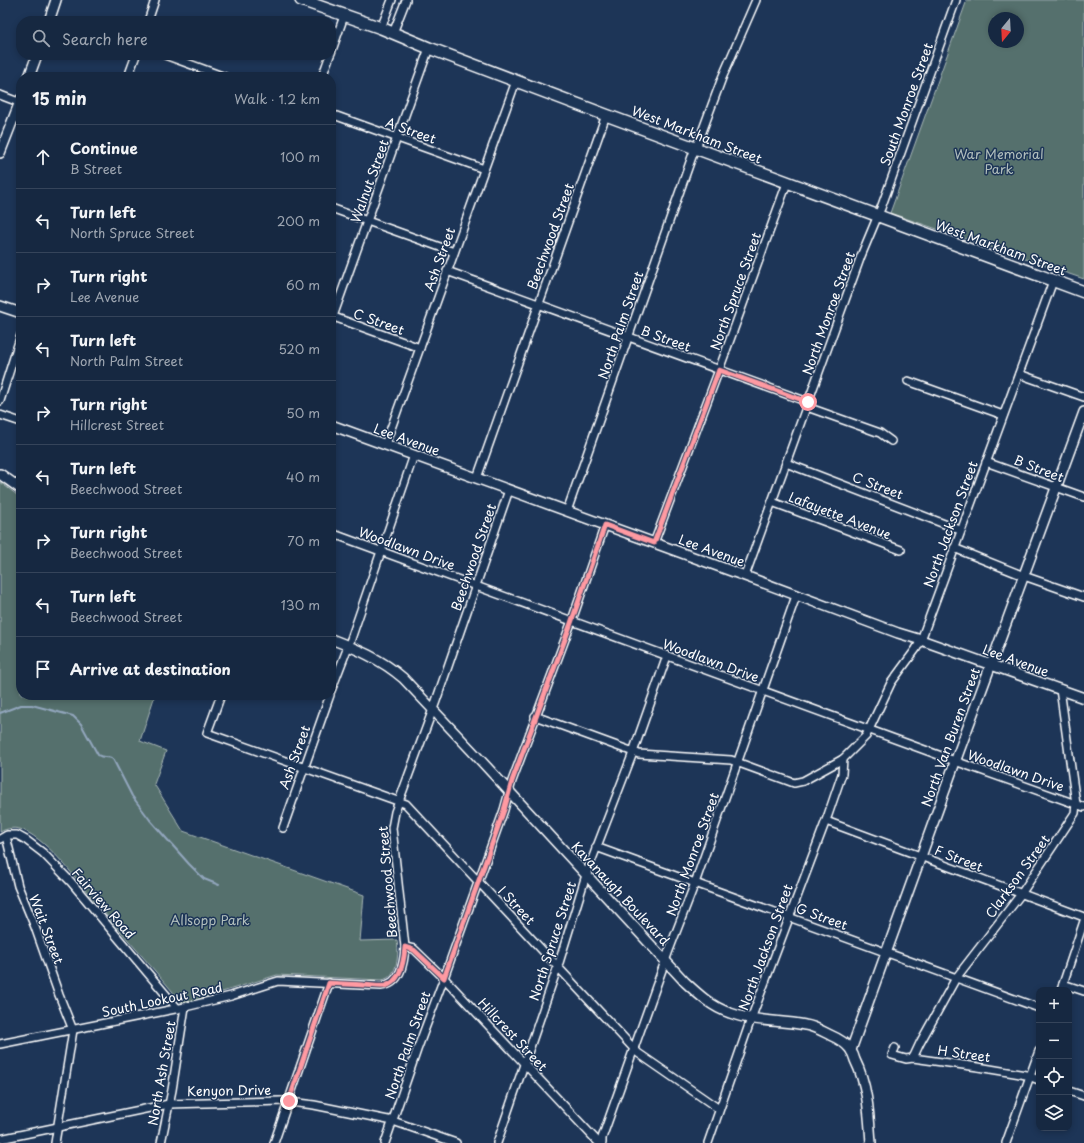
<!DOCTYPE html>
<meta charset="utf-8">
<style>
body{margin:0;font-family:"Playpen Sans",sans-serif;background:#1f3048;color:#f1f3f6}
.controls{position:absolute;right:12px;bottom:12px;display:grid;overflow:hidden;border-radius:8px;box-shadow:0 2px 6px #0003}
.controls button{width:36px;height:36px;display:grid;place-items:center;padding:0;border:0;border-bottom:1px solid #35445a;background:#162841;color:#f1f3f6;font:20px sans-serif}
.compass{position:absolute;left:988px;top:12px;width:36px;height:36px;border-radius:50%;background:#162841;box-shadow:0 2px 6px #0003;rotate:198deg}
.stop{position:absolute;width:12px;height:12px;margin:-9px;border:3px solid #ff9aa2;border-radius:50%;background:#fff}
.stop.end{background:#ff9aa2;border-color:#fff;box-shadow:0 1px 4px #0008}
.list{margin:0;padding:0;list-style:none}
h2{display:flex;justify-content:space-between;align-items:center;height:52px;margin:0;padding:0 16px;font-size:17px}
h2 small{font-size:13px;font-weight:400;color:#9ea6b1}
.list li{display:grid;grid-template-columns:26px 1fr auto;gap:12px;align-items:center;box-sizing:border-box;height:64px;padding:0 16px;border-top:1px solid #35445a}
.list b{display:block;font-size:15px;white-space:nowrap}
.list p{margin:0;font-size:13px;white-space:nowrap;color:#9ea6b1}
.list em{font-size:13px;font-style:normal;color:#9ea6b1}
.icon{flex:none;width:22px;height:22px;fill:none;stroke:currentColor;stroke-width:2;stroke-linecap:round;stroke-linejoin:round}
.map{position:relative;flex:none;width:1084px;height:1143px;overflow:hidden}
.search{position:absolute;background:#162841;box-shadow:0 2px 6px #0003;left:16px;top:16px;width:320px;height:44px;display:flex;align-items:center;gap:10px;box-sizing:border-box;padding:0 14px;border-radius:16px;color:#9ea6b1;font-size:15px}
.panel{position:absolute;background:#162841;box-shadow:0 2px 6px #0003;left:16px;top:72px;width:320px;height:628px;border-radius:16px}
.map>svg:first-child{display:block}
.green{fill:#55706d;stroke:#aab8b6;fill-rule:evenodd}
.lines{fill:none;stroke-linecap:round;stroke-linejoin:round}
.stream{stroke:#93a7be;stroke-width:2}
.minor-casing{stroke:#fff;stroke-width:10}
.tertiary-casing{stroke:#fff;stroke-width:12}
.secondary-casing{stroke:#fff;stroke-width:14}
.minor{stroke:#1d3557;stroke-width:7}
.tertiary{stroke:#1d3557;stroke-width:9}
.secondary{stroke:#1d3557;stroke-width:11}
.route{stroke:#ff9aa2;stroke-width:5}
.labels{text-anchor:middle;dominant-baseline:central;stroke-width:3;stroke-linejoin:round;paint-order:stroke}
.street-label{font-size:13px;fill:#fff;stroke:#1d3557}
.park-label{font-size:13px;fill:#b2bfbd;stroke:#1d3557}
</style>
<div class="map">
<svg width="1084" height="1143" viewBox="0 0 1084 1143">
<rect width="100%" height="100%" fill="#1d3557"/>
<filter id="ink" filterUnits="userSpaceOnUse"><feTurbulence type="fractalNoise" baseFrequency=".025" numOctaves="2"/><feDisplacementMap in="SourceGraphic" scale="8" xChannelSelector="R" yChannelSelector="G"/><feConvolveMatrix kernelMatrix="1 2 1 2 8 2 1 2 1" color-interpolation-filters="sRGB"/></filter>
<g filter="url(#ink)">
<g class="green">
<path d="M967 0H1084V279L890 213ZM994 18H1018V42H994Z"/>
<path d="M0 482 21 498V695H155L140 741 166 751 154 784 183 831 364 895 360 941 397 940C399 954 398 977 382 980L277 975 183 1004C155 970 125 937 96 903 76 879 51 843 23 830 15 827 7 828 0 832Z"/>
</g>
<g class="lines">
<path class="stream" d="M0 713 21 705H32L73 716 81 724 98 755C103 759 108 755 113 759L132 796 150 820 189 864 204 879 219 885"/>
<g class="minor-casing">
<g id="minor">
<polyline points="148,21 155,0"/>
<polyline points="381,28 392,0"/>
<polyline points="393,33 406,0"/>
<polyline points="331,53 344,16"/>
<polyline points="165,55 225,77"/>
<polyline points="128,77 136,55"/>
<polyline points="322,77 330,55"/>
<polyline points="0,95 21,103"/>
<polyline points="331,114 484,169"/>
<polyline points="696,148 722,78 756,0"/>
<polyline points="331,208 454,252"/>
<polyline points="447,271 808,402"/>
<polyline points="331,316 420,348"/>
<polyline points="331,322 429,48"/>
<polyline points="1019,374 1084,397"/>
<polyline points="908,381 1003,415"/>
<polyline points="0,401 21,335"/>
<polyline points="807,407 880,433 891,441"/>
<polyline points="0,415 21,422"/>
<polyline points="385,445 516,81"/>
<polyline points="986,462 1084,497"/>
<polyline points="786,463 960,530"/>
<polyline points="477,478 606,115"/>
<polyline points="772,502 901,550"/>
<polyline points="567,511 695,148"/>
<polyline points="331,533 955,761 1084,807"/>
<polyline points="654,543 719,370 787,183"/>
<polyline points="954,548 1024,576 1084,597"/>
<polyline points="745,576 861,256 881,208 956,0"/>
<polyline points="331,691 351,639 414,455"/>
<polyline points="221,695 207,733 406,804 638,1053 719,1109"/>
<polyline points="535,716 639,754 731,760 794,783 803,781 843,759 866,736 891,683 916,649 921,640 1053,281"/>
<polyline points="826,821 1084,917"/>
<polyline points="283,828 330,695"/>
<polyline points="6,836 18,886 35,927 59,995 73,1030 55,1143"/>
<polyline points="0,839 7,835 17,835 26,840 43,853 71,882 178,1009"/>
<polyline points="596,847 1039,1008"/>
<polyline points="405,947 414,949 444,978 599,1143"/>
<polyline points="1063,984 1084,991"/>
<polyline points="1061,990 1084,921"/>
<path d="M0 1044 185 1007 231 996 278 981 381 986C401 984 404 963 405 947L392 828 395 812 436 701 509 490"/>
<polyline points="895,1048 892,1055 906,1059 913,1058 978,1067 1026,1075 1039,1080"/>
<polyline points="913,1058 920,1043 956,978 1021,894 1075,813 1076,804 1060,689"/>
<polyline points="1069,1091 1084,1096"/>
<polyline points="0,1139 169,1104 282,1101 314,1105 393,1121 456,1143"/>
<polyline points="161,1143 172,1090 185,1007"/>
<polyline points="274,1143 329,983"/>
<polyline points="385,1143 417,1050 444,978 504,810 512,781 570,626 605,525"/>
<polyline points="497,1143 558,966 586,875 631,758 667,656"/>
<polyline points="602,1143 602,1138 668,953 695,883 796,596"/>
<polyline points="708,1143 751,1019 828,815 842,774 843,759"/>
<polyline points="1006,1143 1039,1051"/>
</g>
</g>
<g class="tertiary-casing">
<g id="tertiary">
<polyline points="49,21 56,0"/>
<polyline points="29,77 37,55"/>
<polyline points="0,153 21,99"/>
<polyline points="0,306 21,313"/>
<polyline points="331,425 745,576 898,633 921,640 1084,698"/>
<polyline points="0,474 21,489"/>
<path d="M331 639C357 649 381 659 403 678L472 751 685 982C699 995 712 1007 730 1013 754 1022 780 1020 805 1025 814 1026 822 1031 830 1035 837 1038 845 1042 850 1049 852 1052 854 1056 855 1060 868 1086 869 1115 871 1143"/>
<polyline points="851,1050 958,754 1084,412"/>
</g>
</g>
<g class="secondary-casing">
<polyline id="secondary" points="301,0 381,28 429,48 606,115 1084,292"/>
</g>
<use href="#minor" class="minor"/>
<use href="#tertiary" class="tertiary"/>
<use href="#secondary" class="secondary"/>
</g>
</g>
<g class="lines" filter="url(#ink)">
<path class="route" d="M289 1101 329 983C340 984 352 984 363 985 370 985 378 987 385 986 401 982 404 961 405 947L414 950 444 978 504 810 512 781 570 626 605 525 654 543 719 370 808 402"/>
</g>
<g class="labels">
<g class="street-label">
<text transform="translate(906 104) rotate(-70)">South Monroe Street</text>
<text transform="translate(411 130) rotate(20)">A Street</text>
<text transform="translate(697 134) rotate(21)">West Markham Street</text>
<text transform="translate(369 181) rotate(-70)">Walnut Street</text>
<text transform="translate(550 236) rotate(-70)">Beechwood Street</text>
<text transform="translate(1001 247) rotate(20)">West Markham Street</text>
<text transform="translate(439 259) rotate(-70)">Ash Street</text>
<text transform="translate(735 291) rotate(-70)">North Spruce Street</text>
<text transform="translate(828 313) rotate(-70)">North Monroe Street</text>
<text transform="translate(379 321) rotate(20)">C Street</text>
<text transform="translate(620 325) rotate(-71)">North Palm Street</text>
<text transform="translate(666 338) rotate(20)">B Street</text>
<text transform="translate(407 439) rotate(20)">Lee Avenue</text>
<text transform="translate(1039 468) rotate(21)">B Street</text>
<text transform="translate(878 485) rotate(21)">C Street</text>
<text transform="translate(840 515) rotate(21)">Lafayette Avenue</text>
<text transform="translate(950 524) rotate(-70)">North Jackson Street</text>
<text transform="translate(407 548) rotate(20)">Woodlawn Drive</text>
<text transform="translate(712 550) rotate(20)">Lee Avenue</text>
<text transform="translate(473 557) rotate(-71)">Beechwood Street</text>
<text transform="translate(711 660) rotate(20)">Woodlawn Drive</text>
<text transform="translate(1016 660) rotate(20)">Lee Avenue</text>
<text transform="translate(950 737) rotate(-70)">North Van Buren Street</text>
<text transform="translate(294 757) rotate(-70)">Ash Street</text>
<text transform="translate(1016 770) rotate(19)">Woodlawn Drive</text>
<text transform="translate(692 854) rotate(-70)">North Monroe Street</text>
<text transform="translate(959 858) rotate(21)">F Street</text>
<text transform="translate(1017 876) rotate(-54)">Clarkson Street</text>
<text transform="translate(387 882) rotate(-95)">Beechwood Street</text>
<text transform="translate(621 893) rotate(47)">Kavanaugh Boulevard</text>
<text transform="translate(104 903) rotate(49)">Fairview Road</text>
<text transform="translate(517 905) rotate(47)">I Street</text>
<text transform="translate(822 916) rotate(20)">G Street</text>
<text transform="translate(47 929) rotate(69)">Wait Street</text>
<text transform="translate(552 941) rotate(-72)">North Spruce Street</text>
<text transform="translate(765 947) rotate(-70)">North Jackson Street</text>
<text transform="translate(162 999) rotate(-12)">South Lookout Road</text>
<text transform="translate(513 1034) rotate(47)">Hillcrest Street</text>
<text transform="translate(407 1045) rotate(-71)">North Palm Street</text>
<text transform="translate(964 1053) rotate(8)">H Street</text>
<text transform="translate(161 1073) rotate(-80)">North Ash Street</text>
<text transform="translate(229 1090) rotate(-1)">Kenyon Drive</text>
</g>
<g class="park-label">
<text x="999" y="153">War Memorial<tspan x="999" dy="15">Park</tspan></text>
<text x="210" y="919">Allsopp Park</text>
</g>
</g>
</svg>
<div class="controls">
<button>+</button>
<button>−</button>
<button><svg class="icon" aria-label="locate" viewBox="0 0 24 24"><circle cx="12" cy="12" r="6"/><path d="M12 2v4M12 18v4M2 12h4M18 12h4"/></svg></button>
<button><svg class="icon" aria-label="layers" viewBox="0 0 24 24"><path d="M12 4l9 5-9 5-9-5zM3 14l9 5 9-5"/></svg></button>
</div>
<svg class="compass" viewBox="-18 -18 36 36"><path d="M0-13l5 13h-10z" fill="#e53935"/><path d="M0 13l5-13h-10z" fill="#9ea6b1"/></svg>
<div class="stop" style="left:808px;top:402px"></div>
<div class="stop end" style="left:289px;top:1101px"></div>
<div class="search"><svg class="icon" aria-label="search" viewBox="0 0 24 24"><circle cx="10" cy="10" r="6"/><path d="M15 15l6 6"/></svg>Search here</div>
<section class="panel">
<h2>15 min<small>Walk · 1.2 km</small></h2>
<ul class="list">
<li><svg class="icon" aria-label="ahead" viewBox="0 0 24 24"><path d="M12 20V5M6 11l6-6 6 6"/></svg><div><b>Continue</b><p>B Street</p></div><em>100 m</em></li>
<li><svg class="icon" aria-label="left" viewBox="0 0 24 24"><path d="M17 20v-9H6M10 6l-5 5 5 5"/></svg><div><b>Turn left</b><p>North Spruce Street</p></div><em>200 m</em></li>
<li><svg class="icon" aria-label="right" viewBox="0 0 24 24"><path d="M7 20v-9h11M14 6l5 5-5 5"/></svg><div><b>Turn right</b><p>Lee Avenue</p></div><em>60 m</em></li>
<li><svg class="icon" aria-label="left" viewBox="0 0 24 24"><path d="M17 20v-9H6M10 6l-5 5 5 5"/></svg><div><b>Turn left</b><p>North Palm Street</p></div><em>520 m</em></li>
<li><svg class="icon" aria-label="right" viewBox="0 0 24 24"><path d="M7 20v-9h11M14 6l5 5-5 5"/></svg><div><b>Turn right</b><p>Hillcrest Street</p></div><em>50 m</em></li>
<li><svg class="icon" aria-label="left" viewBox="0 0 24 24"><path d="M17 20v-9H6M10 6l-5 5 5 5"/></svg><div><b>Turn left</b><p>Beechwood Street</p></div><em>40 m</em></li>
<li><svg class="icon" aria-label="right" viewBox="0 0 24 24"><path d="M7 20v-9h11M14 6l5 5-5 5"/></svg><div><b>Turn right</b><p>Beechwood Street</p></div><em>70 m</em></li>
<li><svg class="icon" aria-label="left" viewBox="0 0 24 24"><path d="M17 20v-9H6M10 6l-5 5 5 5"/></svg><div><b>Turn left</b><p>Beechwood Street</p></div><em>130 m</em></li>
<li><svg class="icon" aria-label="arrive" viewBox="0 0 24 24"><path d="M6 21V4h12l-3 4 3 4H6"/></svg><div><b>Arrive at destination</b></div></li>
</ul>
</section>
</div>
